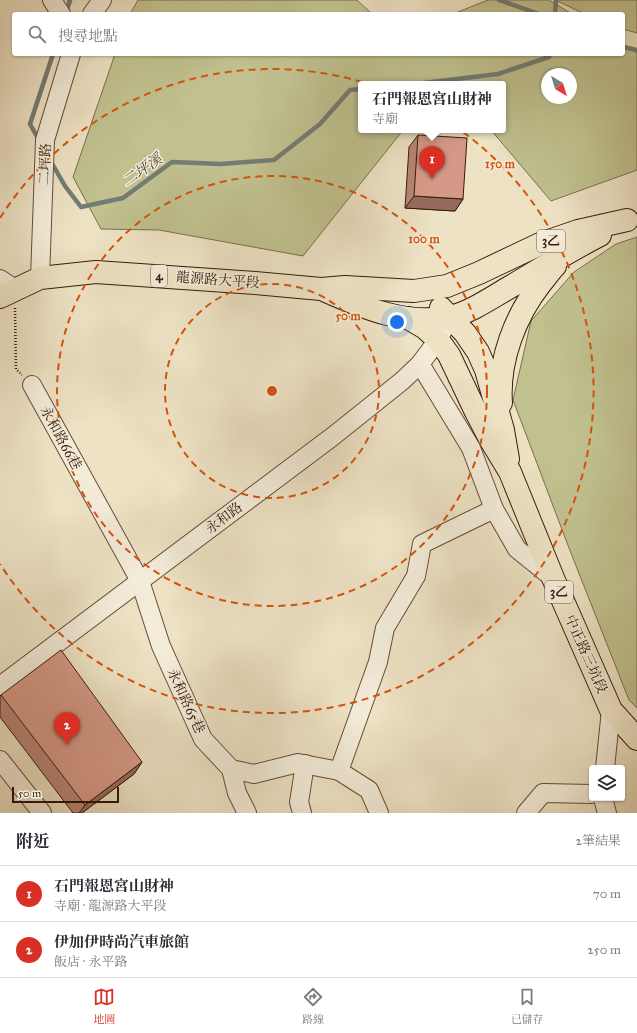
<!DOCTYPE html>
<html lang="zh-TW">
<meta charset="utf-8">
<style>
body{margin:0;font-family:"IM FELL Great Primer","Noto Serif TC",serif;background:#f7f7f7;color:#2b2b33}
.controls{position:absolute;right:12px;bottom:12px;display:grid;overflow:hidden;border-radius:4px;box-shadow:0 1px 3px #0004}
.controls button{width:36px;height:36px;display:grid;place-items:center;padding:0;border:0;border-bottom:1px solid #e1e1e2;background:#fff;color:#2b2b33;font:20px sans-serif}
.compass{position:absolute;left:541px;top:68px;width:36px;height:36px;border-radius:50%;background:#fff;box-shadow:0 1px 3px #0004;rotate:142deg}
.scale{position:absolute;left:12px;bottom:10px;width:107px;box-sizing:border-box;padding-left:4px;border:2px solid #381a0b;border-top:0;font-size:11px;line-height:14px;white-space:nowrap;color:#381a0b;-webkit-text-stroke:3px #f3ecd9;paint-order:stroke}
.you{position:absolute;left:397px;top:322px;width:14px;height:14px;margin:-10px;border:3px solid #fff;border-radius:50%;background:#1a73e8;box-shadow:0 0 0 6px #1a73e833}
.badge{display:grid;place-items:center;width:26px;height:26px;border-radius:50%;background:#d93025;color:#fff;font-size:13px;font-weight:700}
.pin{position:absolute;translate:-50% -33px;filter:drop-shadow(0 1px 2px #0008)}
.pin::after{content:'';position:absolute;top:21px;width:14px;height:12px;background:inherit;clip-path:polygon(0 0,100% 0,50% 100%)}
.popup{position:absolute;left:358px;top:81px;width:148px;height:52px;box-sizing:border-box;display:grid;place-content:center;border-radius:4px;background:#fff;filter:drop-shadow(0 1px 3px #0005);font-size:13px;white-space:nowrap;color:#7c7c81}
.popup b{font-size:15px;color:#2b2b33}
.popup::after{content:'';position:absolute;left:50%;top:100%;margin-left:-8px;border:8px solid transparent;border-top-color:#fff}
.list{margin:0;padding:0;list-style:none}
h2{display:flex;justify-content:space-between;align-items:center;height:52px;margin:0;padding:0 16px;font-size:17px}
h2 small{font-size:13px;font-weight:400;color:#7c7c81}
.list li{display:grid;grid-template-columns:26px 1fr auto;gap:12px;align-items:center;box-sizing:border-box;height:56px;padding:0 16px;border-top:1px solid #e1e1e2}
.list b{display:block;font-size:15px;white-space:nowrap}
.list p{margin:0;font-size:13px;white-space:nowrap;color:#7c7c81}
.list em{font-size:13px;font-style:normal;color:#7c7c81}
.icon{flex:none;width:22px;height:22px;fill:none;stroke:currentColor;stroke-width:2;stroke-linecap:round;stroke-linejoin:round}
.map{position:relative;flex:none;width:637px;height:813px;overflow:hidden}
.search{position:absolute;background:#fff;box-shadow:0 1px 3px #0004;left:12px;right:12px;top:12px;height:44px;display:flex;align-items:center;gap:10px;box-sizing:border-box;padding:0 14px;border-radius:4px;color:#7c7c81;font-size:15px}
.sheet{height:164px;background:#fff}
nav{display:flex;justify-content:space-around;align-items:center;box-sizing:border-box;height:56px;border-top:1px solid #e1e1e2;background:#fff;font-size:11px;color:#7c7c81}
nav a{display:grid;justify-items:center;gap:2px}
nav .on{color:#d93025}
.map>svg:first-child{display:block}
.green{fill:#c0c18f;stroke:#7c6e4d;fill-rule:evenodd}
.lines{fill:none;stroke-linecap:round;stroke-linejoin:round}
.stream{stroke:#737c74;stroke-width:4.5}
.minor-casing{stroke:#654c39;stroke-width:20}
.major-casing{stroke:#381a0b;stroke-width:24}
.path{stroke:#381a0b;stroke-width:2.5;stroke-dasharray:1 2;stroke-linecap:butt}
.minor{stroke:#f3ecd9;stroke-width:18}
.major{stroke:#ede2c4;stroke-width:22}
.wall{fill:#b78474;stroke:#381a0b}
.shaded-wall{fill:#956b5e;stroke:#381a0b}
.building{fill:#d59987;stroke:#381a0b}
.ring{fill:none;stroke:#d6530c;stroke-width:2;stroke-dasharray:7 5}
.labels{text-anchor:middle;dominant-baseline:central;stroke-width:3;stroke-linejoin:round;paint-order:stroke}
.shield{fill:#f3ecd9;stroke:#705949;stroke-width:1}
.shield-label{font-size:13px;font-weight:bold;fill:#381a0b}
.street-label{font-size:14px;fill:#381a0b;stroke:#f3ecd9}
.water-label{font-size:15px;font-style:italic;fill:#554b40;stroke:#f3ecd9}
.centre{fill:#d6530c;stroke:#f3ecd9;stroke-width:2}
.ring-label{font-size:12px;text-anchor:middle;font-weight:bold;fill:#d6530c;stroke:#f3ecd9;stroke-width:3;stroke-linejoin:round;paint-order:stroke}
</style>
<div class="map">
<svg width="637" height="813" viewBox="0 0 637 813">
<rect width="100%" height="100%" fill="#ede2c4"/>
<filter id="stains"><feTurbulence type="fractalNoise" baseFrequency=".005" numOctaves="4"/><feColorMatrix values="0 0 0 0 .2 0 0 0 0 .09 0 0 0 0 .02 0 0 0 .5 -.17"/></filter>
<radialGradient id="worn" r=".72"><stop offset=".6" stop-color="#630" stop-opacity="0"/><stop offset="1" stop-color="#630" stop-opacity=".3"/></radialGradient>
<g class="green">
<polygon points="138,0 357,0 371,13 413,14 130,14"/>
<polygon points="488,0 549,0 572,14 453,14"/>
<polygon points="555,0 637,0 637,33 623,29 623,14 585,14"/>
<path d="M623 44 637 53V170L551 201 491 130H503V84H361V130H403L303 256 159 230 101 229 73 177 115 54H623ZM547 74H571V98H547Z"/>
<polygon points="637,237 637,708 629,700 569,548 513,400 531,321 574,272 616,244"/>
</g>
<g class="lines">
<g class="stream">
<polyline points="499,0 539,14"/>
<polyline points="66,12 70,1 69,0"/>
<polyline points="555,14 556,0"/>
<polyline points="623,47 637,50"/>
<polyline points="415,84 498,74 549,57 550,54"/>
<polyline points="40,142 30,124 53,54"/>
<polyline points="50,160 65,186 81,207 123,198 172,162 221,164 274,160 320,124 350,90 361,89"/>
</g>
<g class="minor-casing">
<g id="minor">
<polyline points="52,0 61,14"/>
<polyline points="92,14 102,0"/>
<polyline points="40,278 45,140 71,54"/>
<polyline points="0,279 15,289"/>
<polyline points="420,364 471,448 494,509 517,549 553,578"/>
<polyline points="32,385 140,581 161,646 203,739 231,769 237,793 247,813"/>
<polyline points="0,686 332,437 402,381 420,364 438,340 444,328"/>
<polyline points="0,760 42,813"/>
<polyline points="605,768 611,710"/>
<polyline points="231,769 254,774 298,763 339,771 369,790 379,813"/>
<polyline points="339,771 378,662 385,628 416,576 422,544 494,509"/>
<polyline points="603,798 607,813"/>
<polyline points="302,813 299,802 305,764"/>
<polyline points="526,813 543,793 592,794"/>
</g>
</g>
<g class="major-casing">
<g id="major">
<path d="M326 291C364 308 407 326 450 317 471 312 491 298 510 287 540 269 569 251 600 235"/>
<polyline points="0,297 40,278 96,272 255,283 321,289 345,287 414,291 447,286 479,273 540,244 578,231 627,220"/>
<polyline points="441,308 465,333 478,352 486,370 503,430 508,459"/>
<polyline points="408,318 425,328 438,340 449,355 476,412 490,439 510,472 553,578 611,710 637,739"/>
<path d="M501 403C498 361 515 316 541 283 546 277 550 271 555 266"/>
</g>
</g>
<polyline class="path" points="15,308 16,369 22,375"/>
<use href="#minor" class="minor"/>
<use href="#major" class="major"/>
</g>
<g class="wall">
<polygon points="418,135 463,199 455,211 405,208 409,147"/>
<polygon points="1,695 142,762 134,774 82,813 73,813 0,717 0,696"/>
</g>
<g class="shaded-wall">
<polygon points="414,196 463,199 455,211 405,208"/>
<polygon points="142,762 134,774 82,813 79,813 85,805"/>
</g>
<g class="building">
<polygon points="418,135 467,138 463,199 414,196"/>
<polygon points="61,650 142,762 85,805 1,695"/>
</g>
<g class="ring">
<circle cx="272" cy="391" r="107"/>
<circle cx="272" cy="391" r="215"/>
<path d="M0 218A322 322 0 1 1 0 564"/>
</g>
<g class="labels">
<g class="shield">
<rect x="537" y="230" width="28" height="22" rx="3"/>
<rect x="151" y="265" width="16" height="22" rx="3"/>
<rect x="545" y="581" width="28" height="22" rx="3"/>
</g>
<g class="shield-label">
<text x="551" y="241">3乙</text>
<text x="159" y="276">4</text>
<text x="559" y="592">3乙</text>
</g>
<g class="street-label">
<text transform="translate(45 164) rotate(-87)">二坪路</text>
<text transform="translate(218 280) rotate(4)">龍源路大平段</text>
<text transform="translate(61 438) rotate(61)">永和路66巷</text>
<text transform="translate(224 518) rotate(-37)">永和路</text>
<text transform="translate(586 654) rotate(66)">中正路三坑段</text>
<text transform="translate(186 701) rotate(65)">永和路65巷</text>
</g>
<g class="water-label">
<text transform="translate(142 170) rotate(-35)">二坪溪</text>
</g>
</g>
<circle cx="272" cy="391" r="6" class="centre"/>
<g class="ring-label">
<text x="500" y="168">150 m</text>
<text x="424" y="243">100 m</text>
<text x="348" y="320">50 m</text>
</g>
<rect width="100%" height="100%" filter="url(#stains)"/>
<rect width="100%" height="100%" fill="url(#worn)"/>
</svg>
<div class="controls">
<button><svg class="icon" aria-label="layers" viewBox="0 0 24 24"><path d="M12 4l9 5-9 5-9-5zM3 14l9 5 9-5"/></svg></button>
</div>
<svg class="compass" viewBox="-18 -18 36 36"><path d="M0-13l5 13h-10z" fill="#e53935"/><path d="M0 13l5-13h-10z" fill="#7c7c81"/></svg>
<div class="scale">50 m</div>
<div class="you"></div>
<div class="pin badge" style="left:432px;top:179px">1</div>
<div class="popup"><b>石門報恩宮山財神</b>寺廟</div>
<div class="pin badge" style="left:67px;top:745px">2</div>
<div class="search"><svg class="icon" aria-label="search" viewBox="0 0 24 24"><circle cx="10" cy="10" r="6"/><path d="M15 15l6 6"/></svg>搜尋地點</div>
</div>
<section class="sheet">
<h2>附近<small>2筆結果</small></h2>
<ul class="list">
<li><span class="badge">1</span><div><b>石門報恩宮山財神</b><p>寺廟 · 龍源路大平段</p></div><em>70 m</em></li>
<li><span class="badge">2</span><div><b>伊加伊時尚汽車旅館</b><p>飯店 · 永平路</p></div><em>250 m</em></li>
</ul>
</section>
<nav>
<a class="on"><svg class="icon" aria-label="map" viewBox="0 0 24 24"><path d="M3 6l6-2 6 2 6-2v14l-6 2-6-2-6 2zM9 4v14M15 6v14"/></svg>地圖</a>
<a><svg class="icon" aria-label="directions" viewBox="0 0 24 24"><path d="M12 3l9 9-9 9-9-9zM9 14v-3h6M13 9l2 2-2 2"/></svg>路線</a>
<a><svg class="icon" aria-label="saved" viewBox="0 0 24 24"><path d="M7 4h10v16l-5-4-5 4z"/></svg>已儲存</a>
</nav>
